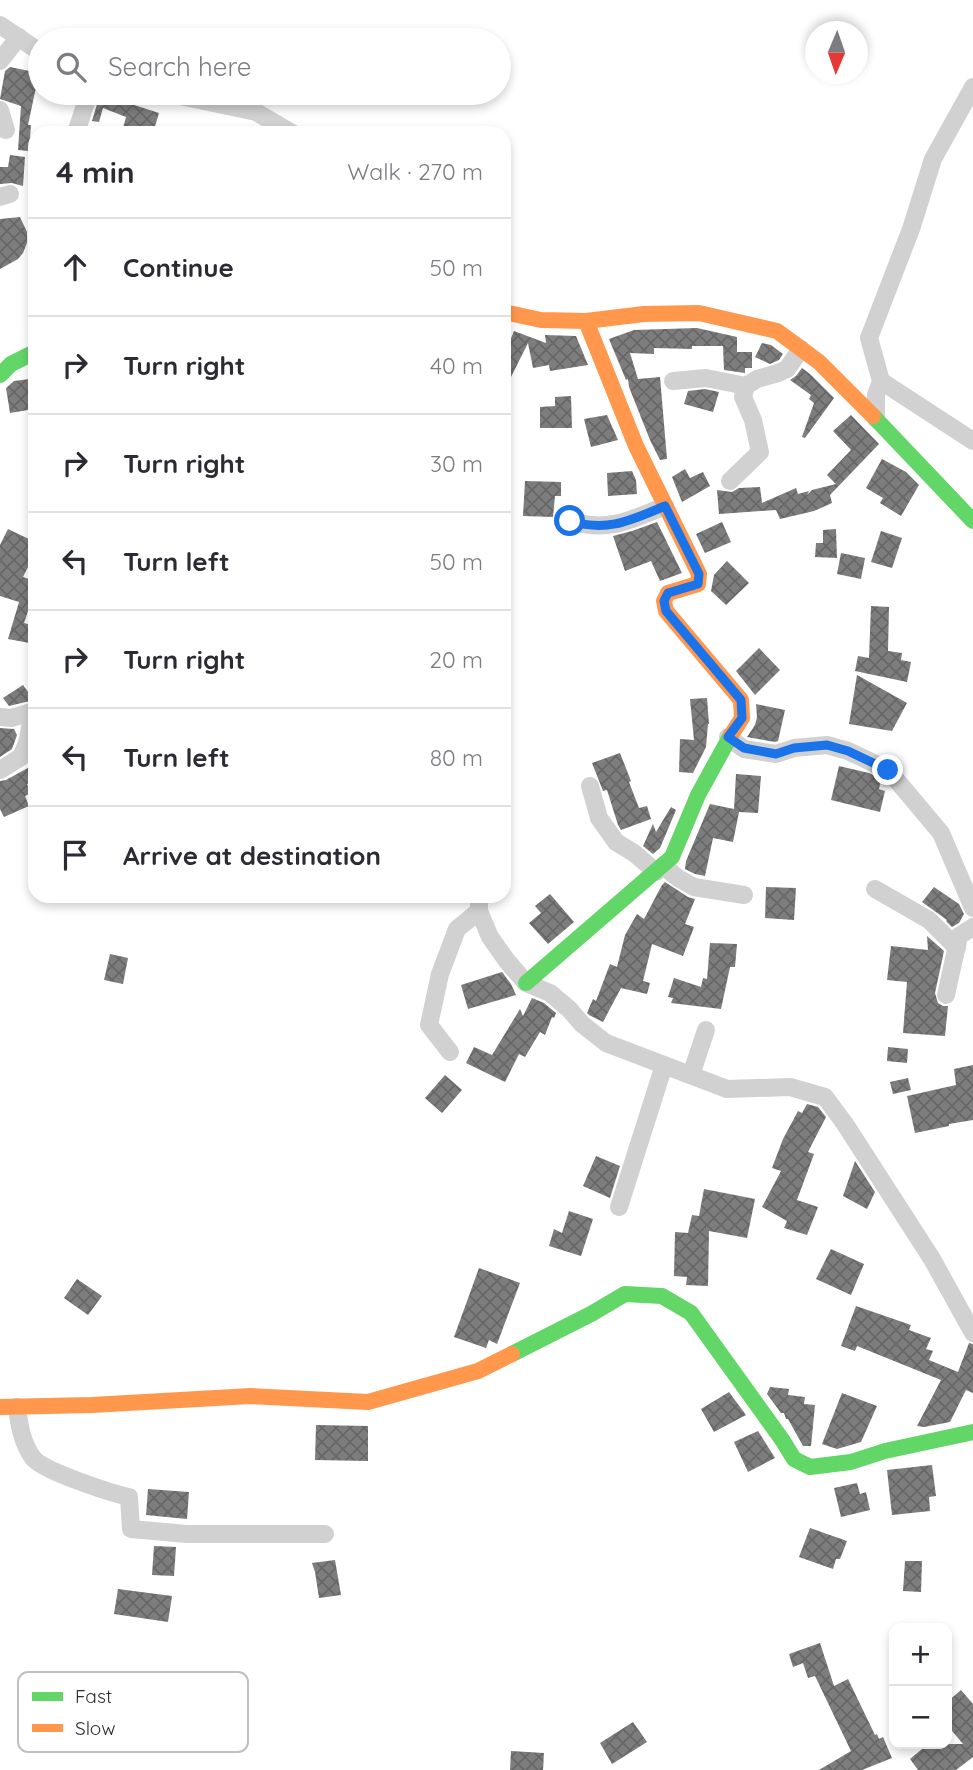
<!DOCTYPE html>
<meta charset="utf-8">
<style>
body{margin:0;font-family:Quicksand,sans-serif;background:#f2f2f3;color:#2b2b33}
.controls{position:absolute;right:21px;bottom:21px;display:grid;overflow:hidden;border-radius:14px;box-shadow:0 4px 10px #0003}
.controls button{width:63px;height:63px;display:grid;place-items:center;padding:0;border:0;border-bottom:2px solid #e1e1e2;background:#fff;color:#2b2b33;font:35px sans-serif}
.compass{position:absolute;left:805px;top:21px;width:63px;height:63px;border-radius:50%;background:#fff;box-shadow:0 4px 10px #0003;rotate:182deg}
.stop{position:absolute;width:21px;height:21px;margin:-16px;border:5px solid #1a73e8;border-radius:50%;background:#fff}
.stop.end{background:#1a73e8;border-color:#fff;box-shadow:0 2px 7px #0008}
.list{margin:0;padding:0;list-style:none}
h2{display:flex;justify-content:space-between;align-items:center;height:91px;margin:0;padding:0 28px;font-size:30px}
h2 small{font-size:23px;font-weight:400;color:#7c7c81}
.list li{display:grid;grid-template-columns:46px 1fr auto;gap:21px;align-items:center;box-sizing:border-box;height:98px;padding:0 28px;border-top:2px solid #e1e1e2}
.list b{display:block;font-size:26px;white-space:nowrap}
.list em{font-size:23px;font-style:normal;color:#7c7c81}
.icon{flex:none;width:38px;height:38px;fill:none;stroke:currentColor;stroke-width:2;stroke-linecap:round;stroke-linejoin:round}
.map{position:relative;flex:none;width:973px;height:1770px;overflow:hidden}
.search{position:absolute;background:#fff;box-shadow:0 4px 10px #0003;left:28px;top:28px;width:483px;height:77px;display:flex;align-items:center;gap:18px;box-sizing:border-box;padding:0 24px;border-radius:38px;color:#7c7c81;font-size:26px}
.panel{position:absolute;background:#fff;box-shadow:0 4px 10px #0003;left:28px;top:126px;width:483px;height:777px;border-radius:21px}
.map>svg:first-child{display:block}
.building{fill:url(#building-cross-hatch)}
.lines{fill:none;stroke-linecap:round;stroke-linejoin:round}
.street{stroke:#d1d1d1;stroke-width:18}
.fast{stroke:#63d668;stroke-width:16}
.slow{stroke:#ff974d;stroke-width:16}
.route{stroke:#1a73e8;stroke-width:9}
.key{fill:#fff;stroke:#c0c0c0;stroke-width:2}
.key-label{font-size:19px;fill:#2c2c2c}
</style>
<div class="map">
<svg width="973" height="1770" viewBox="0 0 973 1770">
<defs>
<pattern id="building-cross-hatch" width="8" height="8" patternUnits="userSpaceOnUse" patternTransform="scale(1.75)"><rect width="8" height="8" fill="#7d7d7d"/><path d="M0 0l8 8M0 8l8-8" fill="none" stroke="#676767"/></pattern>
</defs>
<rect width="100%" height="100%" fill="#fff"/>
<g class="building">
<polygon points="10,67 39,73 28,125 31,125 29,151 18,150 21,106 0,99 5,71"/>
<polygon points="100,94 159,113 153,133 142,133 123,128 126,117 103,108 99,122 92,121"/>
<polygon points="10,155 25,157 23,186 12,183 0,184 0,167 8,167"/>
<polygon points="20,217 27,232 27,243 23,253 18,259 0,269 0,219"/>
<polygon points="697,328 737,337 737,352 752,352 752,368 745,368 745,373 724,370 723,346 692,346 692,349 654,348 654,354 630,353 638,379 660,377 667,459 660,460 650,440 629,387 628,379 626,380 609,339 634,330"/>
<polygon points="514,331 546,343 545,335 576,336 588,365 550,371 549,365 533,368 528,343 504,391 504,355"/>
<polygon points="762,343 771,345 783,354 779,360 770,364 755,357"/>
<polygon points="802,368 810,374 834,398 805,438 802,437 814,403 809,399 811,395 790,380 796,376"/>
<polygon points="30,379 34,409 10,413 6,388 14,381"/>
<polygon points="705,389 719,392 713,412 684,404 688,391"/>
<polygon points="571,396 572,428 540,428 540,407 555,406 555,397"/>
<polygon points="607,415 618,440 591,447 584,419"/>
<polygon points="851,415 879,444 830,495 832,503 814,511 780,519 776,510 719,514 717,490 732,492 739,488 760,487 762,503 796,488 798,494 809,491 807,495 812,490 836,484 827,475 851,450 833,431"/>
<polygon points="882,459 906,472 919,485 901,516 880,503 883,498 866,488"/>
<polygon points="685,469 690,478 703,472 710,486 682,502 672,477"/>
<polygon points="632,471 636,480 637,494 608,496 607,473"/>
<polygon points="525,481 561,482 561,496 555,496 553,517 523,516"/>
<polygon points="657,522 682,573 660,581 651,561 625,571 613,536 632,531"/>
<polygon points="722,522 731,542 705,553 696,534"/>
<polygon points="8,529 35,542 35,553 23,577 35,581 35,590 24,623 35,626 35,644 8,639 19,602 0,596 0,545"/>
<polygon points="836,529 837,558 815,557 816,543 823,543 823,530"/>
<polygon points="881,531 902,538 892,568 871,562"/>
<polygon points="841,553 865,558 861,579 837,574"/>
<polygon points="727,561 749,583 726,605 711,591 714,575"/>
<polygon points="871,606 889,607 888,651 902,653 901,660 911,662 907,682 855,671 858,656 869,658"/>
<polygon points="759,648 780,670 755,695 736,671"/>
<polygon points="857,675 907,703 892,731 849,724"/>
<polygon points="23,685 34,700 9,706 3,698"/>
<polygon points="707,698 709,724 708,724 706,747 693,773 679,772 680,739 694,740 690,699"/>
<polygon points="756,704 785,710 778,741 775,742 747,737 755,725 757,717"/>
<polygon points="0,728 14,729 17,735 12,749 0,757"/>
<polygon points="620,753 631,781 629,782 639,808 647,806 651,819 621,830 618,825 607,790 603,791 592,763"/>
<polygon points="35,764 35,780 27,784 31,793 25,796 29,806 4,817 0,809 0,781 6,780"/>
<polygon points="839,766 869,773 881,779 879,789 885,791 880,812 831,800"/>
<polygon points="736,774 761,776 758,813 739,812 733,842 713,838 705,876 695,874 685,869 686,861 710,804 734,809"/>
<polygon points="671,807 676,810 660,848 653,854 643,846 653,824 656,832"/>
<polygon points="665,882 688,897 695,899 685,924 694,927 683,956 652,944 643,981 650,983 647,994 621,988 603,1022 589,1015 587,1013 593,999 596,1001 610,964 617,967 625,935 637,914 644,919 662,885"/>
<polygon points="766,887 796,888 794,920 765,918"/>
<polygon points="934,887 959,904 964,914 959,923 952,927 946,921 947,920 922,902"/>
<polygon points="550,894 574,922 548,944 529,923 541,913 535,906"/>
<polygon points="927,936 944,951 935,993 938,1003 943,1006 948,1006 945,1036 903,1033 907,982 887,980 891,946 928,950"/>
<polygon points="710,943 737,944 735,967 730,967 721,1009 671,1003 673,998 668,997 674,978 701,987 703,978 707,979"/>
<polygon points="110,954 128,958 123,984 104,980"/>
<polygon points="502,972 511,984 516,995 468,1009 461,985"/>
<polygon points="532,998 544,1003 556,1013 554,1018 552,1017 545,1035 540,1032 525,1057 519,1054 505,1082 466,1063 474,1047 492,1055 520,1009 523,1016"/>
<polygon points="888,1047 908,1049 907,1063 887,1061"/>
<polygon points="973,1065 973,1120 949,1124 949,1126 915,1133 907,1096 956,1085 954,1069"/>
<polygon points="445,1075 462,1090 442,1113 425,1098"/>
<polygon points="908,1078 911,1090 893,1094 890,1082"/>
<polygon points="807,1104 818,1107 826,1117 808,1152 814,1154 797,1200 818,1207 807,1235 784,1228 787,1221 762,1207 781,1171 772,1168 783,1139 798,1111 802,1113"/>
<polygon points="596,1156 620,1166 610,1198 583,1186"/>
<polygon points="855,1161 875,1192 867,1209 843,1196"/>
<polygon points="704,1189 755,1199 747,1238 709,1231 708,1286 686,1285 687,1277 674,1276 675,1232 688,1233 692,1215 699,1216"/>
<polygon points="569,1211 593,1219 581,1256 549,1246 554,1229 562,1233"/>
<polygon points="831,1249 864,1264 851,1295 816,1279"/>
<polygon points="479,1268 520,1283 497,1344 489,1340 486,1348 454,1337"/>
<polygon points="77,1279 102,1296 88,1315 64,1298"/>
<polygon points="856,1306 911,1325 909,1330 931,1338 926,1349 933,1351 929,1360 958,1372 969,1343 973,1344 973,1393 966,1390 950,1422 924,1427 917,1426 941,1380 857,1346 855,1351 841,1346"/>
<polygon points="770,1387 789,1389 788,1395 805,1397 804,1404 815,1405 811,1446 803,1446 788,1419 786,1419 784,1413 781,1413 767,1394"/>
<polygon points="729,1392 746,1415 714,1432 701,1409"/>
<polygon points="842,1393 877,1406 861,1442 837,1449 822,1444"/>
<polygon points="316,1425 368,1426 368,1461 315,1460"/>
<polygon points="758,1431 775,1458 748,1472 734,1442"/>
<polygon points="932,1465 936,1496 929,1497 930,1511 892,1515 887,1470"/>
<polygon points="857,1483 860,1494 866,1492 870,1510 841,1517 834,1488"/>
<polygon points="148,1489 189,1492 187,1519 146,1515"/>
<polygon points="810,1528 847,1541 840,1559 836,1559 833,1569 799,1557"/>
<polygon points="154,1546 176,1547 174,1576 152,1575"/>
<polygon points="335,1560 341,1595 319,1598 315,1572 312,1563"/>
<polygon points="905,1561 922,1561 921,1592 903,1591"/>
<polygon points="118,1589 172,1596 168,1622 114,1614"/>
<polygon points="820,1643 834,1686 848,1679 875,1735 877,1734 879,1739 883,1737 892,1758 862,1770 819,1770 851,1751 815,1676 808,1678 803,1663 793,1667 789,1654"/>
<polygon points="961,1690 973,1704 973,1757 956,1770 918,1770 910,1759 928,1744 963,1744 947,1725 947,1702"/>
<polygon points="633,1722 647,1742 612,1764 600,1743"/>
<polygon points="511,1751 544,1753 543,1770 510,1770"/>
</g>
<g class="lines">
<g class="street">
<polyline points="0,25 40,52"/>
<polyline points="0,61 19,37"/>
<polyline points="166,93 256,112 292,133"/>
<polyline points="0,110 6,130"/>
<polyline points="76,133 89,93"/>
<polyline points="0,197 10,194"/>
<polyline points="673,381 706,378 746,386"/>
<polyline points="881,381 973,441"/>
<polyline points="876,419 876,395 881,381 869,338 911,229 933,159 973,87"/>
<polyline points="730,481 760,452 753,420 743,397 746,386 757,379 778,373 787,369 801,349"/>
<path d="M570 521C608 532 629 521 665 506"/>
<polyline points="0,717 11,718 35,711"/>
<polyline points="728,737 744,749 776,754 794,748 827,745 848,751 888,770 941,833 973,908"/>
<polyline points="0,770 21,757 27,743 33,713"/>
<polyline points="590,786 599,818 616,842 634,853 656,872"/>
<polyline points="663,866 678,878 694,887 744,895"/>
<polyline points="875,889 929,920 957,948"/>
<polyline points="479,896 479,911 490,937 507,961 526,983 550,993 569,1009 582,1024 606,1043 727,1089 790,1087 825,1097 845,1124 932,1259 973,1333"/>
<polyline points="946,995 959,936 973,927"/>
<polyline points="450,1052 429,1025 440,974 457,929 479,911"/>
<polyline points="691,1075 706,1030"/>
<polyline points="619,1207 664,1065"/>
<path d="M17 1407C19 1424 22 1443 33 1458 43 1471 111 1493 129 1497L131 1529 187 1534H325"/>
</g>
<g class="fast">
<polyline points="0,375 11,364 35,352"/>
<polyline points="873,416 973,521"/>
<polyline points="526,983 672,857 698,795 731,735"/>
<polyline points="512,1354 591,1314 625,1294 662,1296 691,1313 783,1441 794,1459 810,1467 851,1462 885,1451 973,1432"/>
</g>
<g class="slow">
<polyline points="504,312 541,320 586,321 644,314 699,313 777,331 819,362 873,416"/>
<polyline points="586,321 636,446 699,574 698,584 668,593 664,601 666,611 741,700 742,718 731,735"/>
<polyline points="0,1407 92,1405 251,1396 368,1402 478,1371 512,1354"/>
</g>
</g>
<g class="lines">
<path class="route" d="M570 521C608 532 629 521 665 506L699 574 698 584 668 593 664 601 666 611 741 700 742 718 728 737 744 748 776 754 794 748 827 745 848 751 888 770"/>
</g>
<rect x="18" y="1672" width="230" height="80" rx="10" class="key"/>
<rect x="32" y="1692" width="31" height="9" fill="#63d668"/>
<rect x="32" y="1724" width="31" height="8" fill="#ff974d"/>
<g class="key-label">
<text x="75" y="1703">Fast</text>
<text x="75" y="1735">Slow</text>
</g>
</svg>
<div class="controls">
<button>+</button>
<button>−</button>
</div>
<svg class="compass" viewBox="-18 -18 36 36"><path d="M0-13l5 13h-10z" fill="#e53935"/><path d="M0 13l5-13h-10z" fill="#7c7c81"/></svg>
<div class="stop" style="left:570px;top:521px"></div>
<div class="stop end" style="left:888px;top:770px"></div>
<div class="search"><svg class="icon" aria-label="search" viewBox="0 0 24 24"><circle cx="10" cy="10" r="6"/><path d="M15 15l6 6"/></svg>Search here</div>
<section class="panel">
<h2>4 min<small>Walk · 270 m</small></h2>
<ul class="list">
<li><svg class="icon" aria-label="ahead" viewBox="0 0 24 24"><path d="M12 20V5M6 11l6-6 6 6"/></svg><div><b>Continue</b></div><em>50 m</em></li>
<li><svg class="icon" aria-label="right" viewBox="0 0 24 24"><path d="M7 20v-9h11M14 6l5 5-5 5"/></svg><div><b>Turn right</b></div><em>40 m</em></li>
<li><svg class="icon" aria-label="right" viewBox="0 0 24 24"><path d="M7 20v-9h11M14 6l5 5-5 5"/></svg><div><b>Turn right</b></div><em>30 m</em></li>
<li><svg class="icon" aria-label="left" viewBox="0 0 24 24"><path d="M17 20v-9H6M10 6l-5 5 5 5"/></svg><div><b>Turn left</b></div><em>50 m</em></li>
<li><svg class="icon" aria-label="right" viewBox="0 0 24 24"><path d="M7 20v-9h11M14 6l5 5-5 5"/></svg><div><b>Turn right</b></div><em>20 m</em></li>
<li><svg class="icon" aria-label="left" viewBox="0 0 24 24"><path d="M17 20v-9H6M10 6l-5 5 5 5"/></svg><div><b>Turn left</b></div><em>80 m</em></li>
<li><svg class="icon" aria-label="arrive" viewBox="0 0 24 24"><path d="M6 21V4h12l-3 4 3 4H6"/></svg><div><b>Arrive at destination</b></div></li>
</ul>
</section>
</div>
